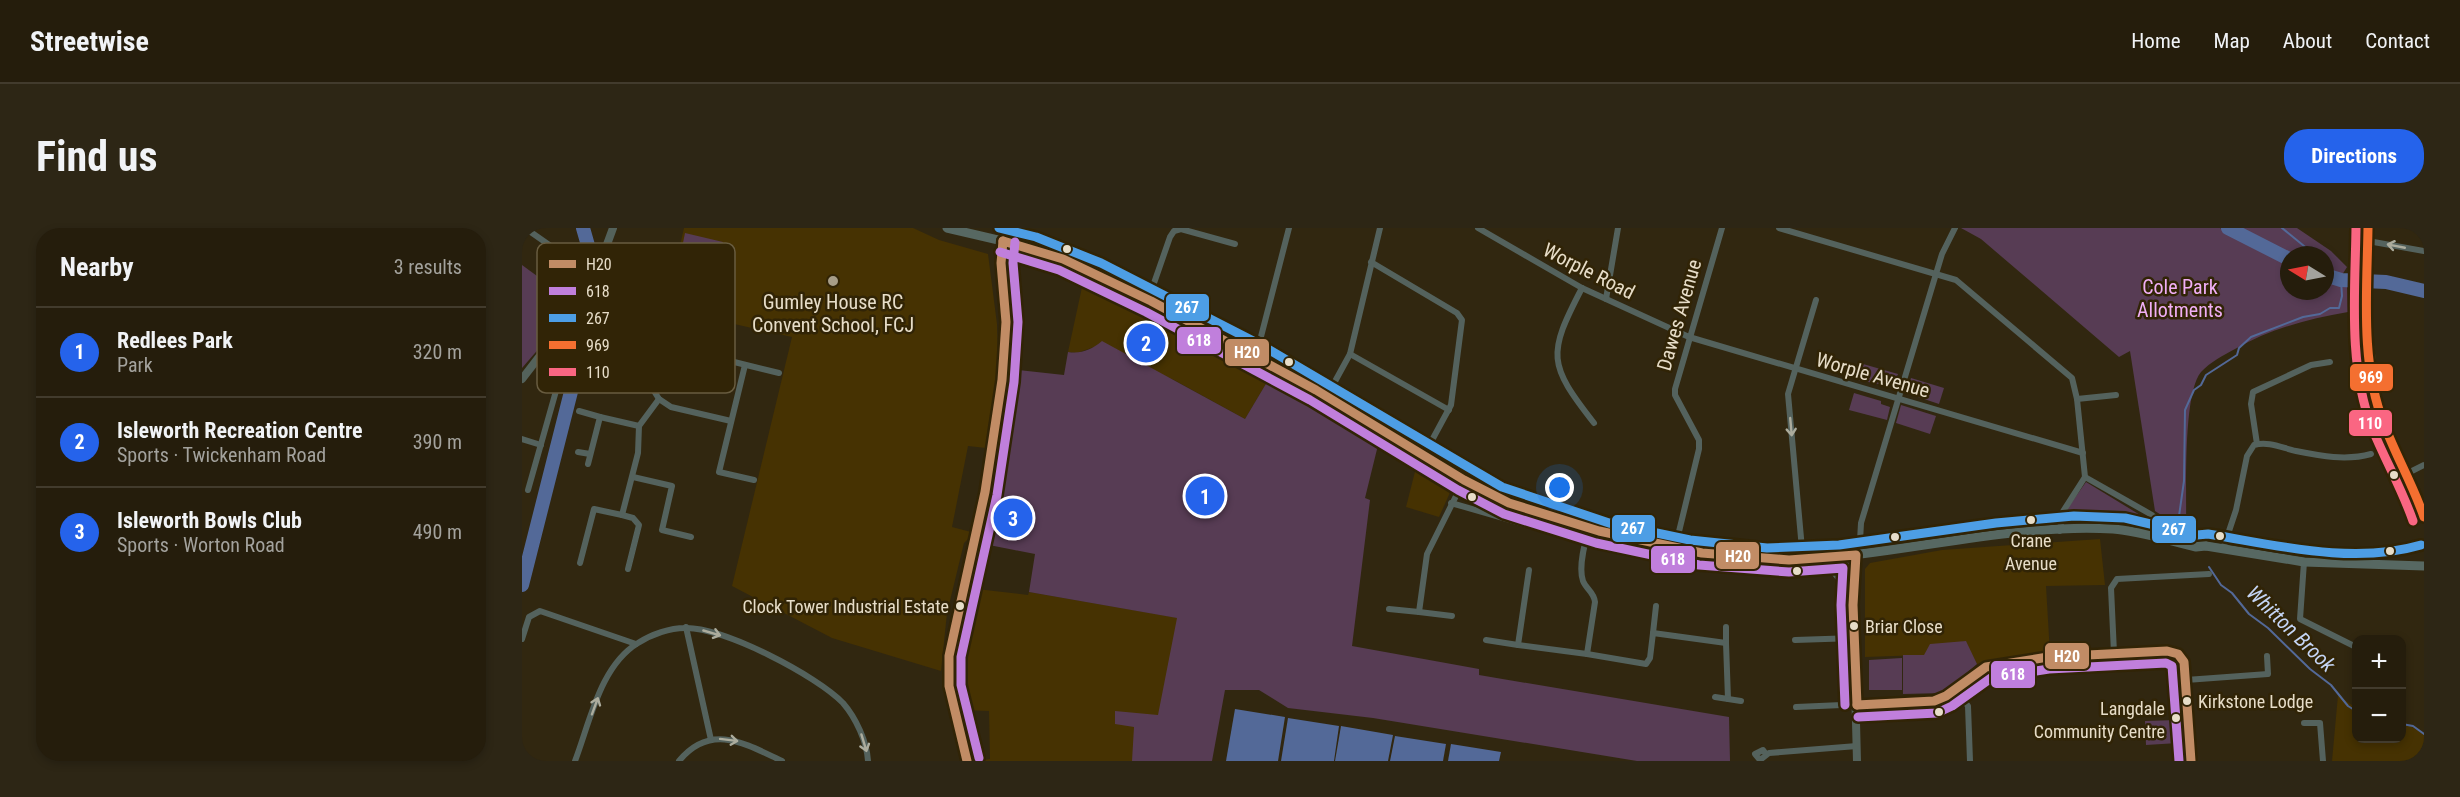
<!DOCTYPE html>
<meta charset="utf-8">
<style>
body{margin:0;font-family:"Roboto Condensed",sans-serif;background:#2d2615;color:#f1f3f6}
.controls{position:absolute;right:18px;bottom:18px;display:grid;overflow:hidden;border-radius:12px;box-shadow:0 3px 9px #0003}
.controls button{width:54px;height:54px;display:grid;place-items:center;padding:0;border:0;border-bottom:2px solid #423b2d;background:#251d0c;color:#f1f3f6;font:30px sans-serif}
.compass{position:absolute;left:1758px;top:18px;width:54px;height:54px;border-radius:50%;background:#251d0c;box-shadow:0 3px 9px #0003;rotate:280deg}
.you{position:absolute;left:1038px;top:260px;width:21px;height:21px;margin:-15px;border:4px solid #fff;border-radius:50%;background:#1a73e8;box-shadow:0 0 0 9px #1a73e833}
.badge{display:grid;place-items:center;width:39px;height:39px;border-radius:50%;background:#2563eb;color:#fff;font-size:20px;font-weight:700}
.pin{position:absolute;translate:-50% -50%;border:3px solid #fff;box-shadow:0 2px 6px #0006}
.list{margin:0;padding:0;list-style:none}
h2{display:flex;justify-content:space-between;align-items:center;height:78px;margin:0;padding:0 24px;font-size:26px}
h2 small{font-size:20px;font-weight:400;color:#a3a29d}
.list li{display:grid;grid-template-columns:39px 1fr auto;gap:18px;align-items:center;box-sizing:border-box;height:90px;padding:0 24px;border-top:2px solid #423b2d}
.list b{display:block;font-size:22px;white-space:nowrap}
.list p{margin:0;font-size:20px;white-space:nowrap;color:#a3a29d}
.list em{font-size:20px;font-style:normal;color:#a3a29d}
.map{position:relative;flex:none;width:1902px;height:533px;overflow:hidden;border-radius:24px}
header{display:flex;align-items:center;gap:36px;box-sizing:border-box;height:84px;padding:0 30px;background:#251d0c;border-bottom:2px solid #423b2d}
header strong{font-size:28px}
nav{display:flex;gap:33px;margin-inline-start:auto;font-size:21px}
.intro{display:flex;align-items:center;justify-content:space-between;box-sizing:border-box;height:144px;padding:0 36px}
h1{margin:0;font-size:42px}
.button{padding:15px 27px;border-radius:24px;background:#2563eb;color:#fff;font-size:21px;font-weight:700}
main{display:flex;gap:36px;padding:0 36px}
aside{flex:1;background:#251d0c;border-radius:24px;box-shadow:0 3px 9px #0003}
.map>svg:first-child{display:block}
.built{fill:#463202}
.green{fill:#573c54}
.water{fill:#536998}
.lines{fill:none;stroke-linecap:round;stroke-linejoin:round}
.stream{stroke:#536998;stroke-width:2}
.river{stroke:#536998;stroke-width:14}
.street{stroke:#54625d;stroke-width:6}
.secondary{stroke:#54625b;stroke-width:8}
.primary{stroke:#576862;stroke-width:9}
.highway{stroke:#5d5f54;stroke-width:10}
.bus-1-casing{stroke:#312406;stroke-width:14}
.bus-2-casing{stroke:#312406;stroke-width:14}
.bus-3-casing{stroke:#312406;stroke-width:14}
.bus-4-casing{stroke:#312406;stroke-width:14}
.bus-5-casing{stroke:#312406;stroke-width:14}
.bus-1{stroke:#c18c65;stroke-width:9}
.bus-2{stroke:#c07fdc;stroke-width:9}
.bus-3{stroke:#4d9ee5;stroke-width:9}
.bus-4{stroke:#f46f30;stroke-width:9}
.bus-5{stroke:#fa6682;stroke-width:9}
.oneway{stroke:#acac9d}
.bus-dot{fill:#e7ddc8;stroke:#312406;stroke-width:2}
.poi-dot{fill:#a79d88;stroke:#312406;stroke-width:2}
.labels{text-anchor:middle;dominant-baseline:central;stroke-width:5;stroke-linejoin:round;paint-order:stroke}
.bus-label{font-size:18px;fill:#e7ddc8;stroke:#312406;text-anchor:end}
.street-label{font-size:20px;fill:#e7ddc8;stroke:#312406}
.park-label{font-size:20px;fill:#f1aff6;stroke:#312406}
.poi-label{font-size:20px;fill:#e7ddc8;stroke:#312406}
.water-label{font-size:21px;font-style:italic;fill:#c4d4f4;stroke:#312406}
.key{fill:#312406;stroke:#685c40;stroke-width:1.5}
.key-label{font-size:16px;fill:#e7ddc8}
.line-badge{stroke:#312406;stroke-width:2}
.badge-label{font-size:16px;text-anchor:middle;font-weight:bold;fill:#fff}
</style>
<header>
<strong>Streetwise</strong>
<nav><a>Home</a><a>Map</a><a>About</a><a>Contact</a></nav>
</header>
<div class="intro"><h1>Find us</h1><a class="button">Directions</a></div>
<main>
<aside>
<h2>Nearby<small>3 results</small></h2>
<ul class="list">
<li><span class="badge">1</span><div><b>Redlees Park</b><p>Park</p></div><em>320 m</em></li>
<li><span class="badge">2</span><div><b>Isleworth Recreation Centre</b><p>Sports · Twickenham Road</p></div><em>390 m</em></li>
<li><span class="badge">3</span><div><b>Isleworth Bowls Club</b><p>Sports · Worton Road</p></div><em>490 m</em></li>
</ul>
</aside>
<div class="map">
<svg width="1902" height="533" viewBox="0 0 1902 533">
<rect width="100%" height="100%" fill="#312710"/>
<g class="built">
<polygon points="162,0 391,0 417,12 466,26 475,96 476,137 464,220 446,218 430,299 449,304 447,310 442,315 425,385 419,443 310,410 210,358 270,109 80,66 77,56 88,29 105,33 107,25 153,39"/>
<polygon points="562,50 748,149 723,191 652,152 572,119 555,125 546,124"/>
<polygon points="896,232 929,253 931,258 917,289 884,279"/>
<polygon points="1578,311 1583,357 1524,358 1528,426 1455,436 1443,413 1402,427 1343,429 1343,341 1348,335 1420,322"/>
<polygon points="446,360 506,367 507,364 657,390 639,487 615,533 457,533 468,531 467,483 441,482 435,459 433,433"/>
<polygon points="1816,467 1834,480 1834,511 1880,511 1880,493 1902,506 1902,533 1810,533"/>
</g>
<g class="green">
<path d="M1439 0H1698L1767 36V63H1803V27H1767V31L1715 0H1775L1809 23 1825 39 1815 55 1825 57 1826 84C1786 91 1750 100 1713 121 1702 127 1688 134 1679 144 1660 167 1665 270 1664 303L1633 283 1608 123 1597 129 1459 11Z"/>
<polygon points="163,5 201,14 191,53 186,52 182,66 152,59"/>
<polygon points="0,37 52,75 45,88 0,140"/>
<path d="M580 113 723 191 748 149 858 209 843 270 848 272 830 418 957 441V447L1207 489 1208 533H1115L851 490 766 480 737 462H703L690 533H610L612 499 593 496V483L636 487 655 390 507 364 513 326 457 315 469 262 478 201 490 202 495 170 483 167 486 141 542 147 546 124C559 126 569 122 580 113Z"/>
<polygon points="1341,136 1376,146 1372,159 1336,152"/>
<polygon points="1389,150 1422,160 1417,176 1384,165"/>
<polygon points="1332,165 1359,173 1359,176 1368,179 1365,192 1327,182"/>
<polygon points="1379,177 1414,188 1408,206 1374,195"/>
<polygon points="1564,254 1628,293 1628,295 1597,291 1544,292 1543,284"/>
<polygon points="1444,413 1455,436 1421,465 1381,466 1381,427 1402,427 1408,416"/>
<polygon points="1380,430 1380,462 1347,462 1347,432"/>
<polygon points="1655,492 1656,515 1624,517 1623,493"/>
</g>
<g class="water">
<polygon points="713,481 763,489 756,533 704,533"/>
<polygon points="766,490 817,498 812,533 759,533"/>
<polygon points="819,498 871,507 866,533 813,533"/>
<polygon points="873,508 924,516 921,533 868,533"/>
<polygon points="929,516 979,524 977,533 926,533"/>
</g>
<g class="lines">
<g class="stream">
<polyline points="1760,0 1793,27"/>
<polyline points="1803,39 1807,49"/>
<polyline points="1671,306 1657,288 1662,253 1663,182 1672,162 1679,157 1684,147 1715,127 1717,120 1729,109 1781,89 1798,86 1808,80 1817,80 1820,68 1819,52"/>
<polyline points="1687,339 1699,357 1710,365 1727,386 1746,400 1788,441 1809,457 1826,478 1834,483"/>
<polyline points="1880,496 1891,498 1902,506"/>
</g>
<g class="river">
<polyline points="61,0 69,28"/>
<polyline points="1706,0 1767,31"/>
<polyline points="1803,47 1819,52 1864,54 1902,63"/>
<polyline points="0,357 75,61"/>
</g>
<g class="street">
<polyline points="3,0 73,49"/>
<polyline points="956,0 1060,60 1167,109 1561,225"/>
<polyline points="1257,0 1434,52 1550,150 1555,171 1594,167"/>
<polyline points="481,13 482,0"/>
<polyline points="1846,13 1902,23"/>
<polyline points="849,34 935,85 940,92 929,177 902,227"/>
<polyline points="631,58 648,9 652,3 659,1 713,16"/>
<path d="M1060 60C1025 127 1026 136 1072 195"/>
<polyline points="1084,71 1096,0"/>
<polyline points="49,97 55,103 105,120 137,171 149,179 209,193"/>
<polyline points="105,120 112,110 160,121"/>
<polyline points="828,126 927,182"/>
<polyline points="734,128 767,0"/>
<polyline points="196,130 257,145"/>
<polyline points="223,137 197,244 232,252"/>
<polyline points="805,168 828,126 858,0"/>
<polyline points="1555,171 1563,249"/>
<polyline points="57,183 78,189"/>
<polyline points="0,211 19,217"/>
<polyline points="1735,216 1729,176 1731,164 1789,137 1808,134"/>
<polyline points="56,224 68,226"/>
<polyline points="66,236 78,189 117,198"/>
<polyline points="1884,246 1902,237"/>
<polyline points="111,249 150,258 140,302 169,309"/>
<polyline points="1563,249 1630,287 1637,294 1638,305"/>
<polyline points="6,262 34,163 21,160"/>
<polyline points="929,275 1016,300 1021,286"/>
<polyline points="100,287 111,290 117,297 106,341"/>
<polyline points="1016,300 1030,304 1038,302"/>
<polyline points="1538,303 1540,285 1563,249"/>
<polyline points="1338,313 1339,295 1420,26 1433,0"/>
<polyline points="1328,314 1345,312"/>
<polyline points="1153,320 1177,221 1177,212 1153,167 1153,161 1200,0"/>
<path d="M1701 321 1714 282 1725 228 1732 217C1747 213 1760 220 1774 223 1799 228 1824 233 1849 226"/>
<polyline points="1281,332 1266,166 1294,72"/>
<polyline points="1782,334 1778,391 1834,419"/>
<polyline points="58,335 72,281 100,287 116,225 117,198 137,171"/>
<path d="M1007 342 996 417 1065 426 1073 374C1072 364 1064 361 1061 353 1056 339 1063 314 1067 300"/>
<polyline points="867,381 897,384 905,326 942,252"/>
<polyline points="897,384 930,388"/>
<polyline points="164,399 189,512"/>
<polyline points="1131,405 1134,378"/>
<polyline points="0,411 7,389 18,383 114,416"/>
<polyline points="964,412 996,417"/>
<polyline points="1273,412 1333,410"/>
<polyline points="1592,425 1589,360 1595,351 1687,346"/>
<polyline points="1065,426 1124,436 1128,430 1131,405 1204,415 1204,399"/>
<polyline points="1664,452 1746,446 1745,428"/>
<polyline points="1433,461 1446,478 1448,533"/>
<polyline points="1193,469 1206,471 1204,415"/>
<polyline points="1206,471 1219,473"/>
<polyline points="1274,479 1412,473 1424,468 1464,439 1526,429 1645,423 1656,426 1662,434 1669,533"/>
<polyline points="1782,495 1798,495 1801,533"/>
<polyline points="1244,526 1241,522 1233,526 1238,532 1247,525 1335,518"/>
<path d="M53 533C68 494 78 438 116 415 130 406 148 400 163 400 202 399 295 448 321 475 334 490 345 514 346 533"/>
<path d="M157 533C189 494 224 516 260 533"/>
</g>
<g class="secondary">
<polyline points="0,151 17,129 49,97 73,49 91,0"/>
<polyline points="1334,327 1331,377 1335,533"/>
<polyline points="1326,328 1327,362 1330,374"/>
<polyline points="1295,331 1307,337 1325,359"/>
<polyline points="445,533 427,458 427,428 463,264 480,152 484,94 479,35 481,13"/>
</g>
<g class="primary">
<path d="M425 0 510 20 574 46 734 128 975 270C1056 305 1192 337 1280 332 1381 326 1490 295 1591 301 1618 303 1647 313 1674 319L1684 318"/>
<polyline points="1620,302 1675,313 1684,318 1782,334 1902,338"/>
</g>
<polyline class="highway" points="1846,0 1845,101 1852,159 1861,195 1894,265 1902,289"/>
<g class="bus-1-casing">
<g id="bus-1">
<polyline points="481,13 541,31 629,73 794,162 942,252 987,275 1077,303 1180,325 1267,332 1334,327 1331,377 1335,477"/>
<polyline points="1335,477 1412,473 1424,468 1464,439 1526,429 1645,423 1656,426 1662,434 1669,533"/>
<polyline points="445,533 427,458 427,428 463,264 480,152 484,94 479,35 481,13"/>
</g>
</g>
<g class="bus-2-casing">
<g id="bus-2">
<polyline points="478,24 537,42 624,84 788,172 936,262 982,286 1074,315 1177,337 1267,344 1321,340 1319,377 1323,477"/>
<polyline points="1336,489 1415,485 1430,478 1469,450 1527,441 1644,435 1650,438 1657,533"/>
<polyline points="457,530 439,457 439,429 475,267 492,154 496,94 491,35 493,14"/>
</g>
</g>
<g class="bus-3-casing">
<path id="bus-3" d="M477 0 514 9 579 35 739 117 980 259 1087 295 1168 312 1245 320 1317 317 1474 295 1552 288 1603 290 1675 307 1686 306C1754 317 1831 337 1899 317"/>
</g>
<g class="bus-4-casing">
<path id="bus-4" d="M1846 0C1845 63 1838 136 1862 196 1874 228 1891 257 1902 289"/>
</g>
<g class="bus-5-casing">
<path id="bus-5" d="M1834 0C1833 65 1826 138 1850 200 1863 232 1880 261 1891 293"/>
</g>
<use href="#bus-1" class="bus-1"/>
<use href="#bus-2" class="bus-2"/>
<use href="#bus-3" class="bus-3"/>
<use href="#bus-4" class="bus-4"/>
<use href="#bus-5" class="bus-5"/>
</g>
<defs><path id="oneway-shaft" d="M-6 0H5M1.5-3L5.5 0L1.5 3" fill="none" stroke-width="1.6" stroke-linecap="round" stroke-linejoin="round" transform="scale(1.5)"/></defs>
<g class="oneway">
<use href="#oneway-shaft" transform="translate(1874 18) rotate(-169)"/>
<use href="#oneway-shaft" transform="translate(1269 199) rotate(85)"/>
<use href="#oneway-shaft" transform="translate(190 405) rotate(16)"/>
<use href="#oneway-shaft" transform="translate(73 478) rotate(-70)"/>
<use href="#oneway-shaft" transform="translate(207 512) rotate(7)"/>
<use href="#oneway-shaft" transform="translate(342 515) rotate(73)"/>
</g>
<g class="bus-dot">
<circle cx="545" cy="21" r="5"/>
<circle cx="767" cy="134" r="5"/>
<circle cx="1872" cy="247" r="5"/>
<circle cx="950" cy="269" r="5"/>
<circle cx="1509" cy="292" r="5"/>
<circle cx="1698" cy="308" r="5"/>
<circle cx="1373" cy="309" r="5"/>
<circle cx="1868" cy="323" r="5"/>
<circle cx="1275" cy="343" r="5"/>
<circle cx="438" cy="378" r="5"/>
<circle cx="1332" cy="398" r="5"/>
<circle cx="1665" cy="473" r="5"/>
<circle cx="1417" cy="484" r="5"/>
<circle cx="1654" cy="490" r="5"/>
</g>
<circle class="poi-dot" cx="311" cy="53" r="6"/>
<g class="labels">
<g class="bus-label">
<text x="1509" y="312" text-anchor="middle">Crane<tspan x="1509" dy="23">Avenue</tspan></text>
<text x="427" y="378">Clock Tower Industrial Estate</text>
<text x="1343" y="398" text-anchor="start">Briar Close</text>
<text x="1676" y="473" text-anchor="start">Kirkstone Lodge</text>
<text x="1643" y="480">Langdale<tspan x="1643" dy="23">Community Centre</tspan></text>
</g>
<g class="street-label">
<text transform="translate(1067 43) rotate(27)">Worple Road</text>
<text transform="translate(1157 87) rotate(-74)">Dawes Avenue</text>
<text transform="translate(1351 147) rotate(16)">Worple Avenue</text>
</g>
<g class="park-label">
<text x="1658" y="59">Cole Park<tspan x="1658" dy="23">Allotments</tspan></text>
</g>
<g class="poi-label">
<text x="311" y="74">Gumley House RC<tspan x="311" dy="23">Convent School, FCJ</tspan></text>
</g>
<g class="water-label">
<text transform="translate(1769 401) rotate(44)">Whitton Brook</text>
</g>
</g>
<rect x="15" y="15" width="198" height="150" rx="9" class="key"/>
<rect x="27" y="32" width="27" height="8" fill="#c18c65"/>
<rect x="27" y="59" width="27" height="8" fill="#c07fdc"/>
<rect x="27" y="86" width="27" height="8" fill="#4d9ee5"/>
<rect x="27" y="113" width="27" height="8" fill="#f46f30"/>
<rect x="27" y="140" width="27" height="8" fill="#fa6682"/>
<g class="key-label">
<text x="64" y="42">H20</text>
<text x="64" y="69">618</text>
<text x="64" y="96">267</text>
<text x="64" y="123">969</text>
<text x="64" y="150">110</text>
</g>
<g class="line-badge">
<rect x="643" y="65" width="45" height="29" rx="6" fill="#4d9ee5"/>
<rect x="654" y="98" width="46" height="29" rx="6" fill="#c07fdc"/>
<rect x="702" y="110" width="46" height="29" rx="6" fill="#c18c65"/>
<rect x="1827" y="135" width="45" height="29" rx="6" fill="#f46f30"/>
<rect x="1826" y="181" width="45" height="28" rx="6" fill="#fa6682"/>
<rect x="1089" y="286" width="45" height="29" rx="6" fill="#4d9ee5"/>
<rect x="1629" y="287" width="46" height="29" rx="6" fill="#4d9ee5"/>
<rect x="1193" y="313" width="45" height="29" rx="6" fill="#c18c65"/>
<rect x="1128" y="317" width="46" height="29" rx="6" fill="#c07fdc"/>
<rect x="1522" y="414" width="46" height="28" rx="6" fill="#c18c65"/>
<rect x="1468" y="432" width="46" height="29" rx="6" fill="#c07fdc"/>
</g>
<g class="badge-label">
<text x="665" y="85">267</text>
<text x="677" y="118">618</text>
<text x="725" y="130">H20</text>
<text x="1849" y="155">969</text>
<text x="1848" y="201">110</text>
<text x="1111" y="306">267</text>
<text x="1652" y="307">267</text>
<text x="1216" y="334">H20</text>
<text x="1151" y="337">618</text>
<text x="1545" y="434">H20</text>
<text x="1491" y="452">618</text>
</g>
</svg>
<div class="controls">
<button>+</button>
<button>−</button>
</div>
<svg class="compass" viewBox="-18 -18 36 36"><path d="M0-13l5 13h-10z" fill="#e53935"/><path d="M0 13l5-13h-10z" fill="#a3a29d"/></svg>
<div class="you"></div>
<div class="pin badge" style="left:683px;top:268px">1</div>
<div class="pin badge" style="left:624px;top:115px">2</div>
<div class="pin badge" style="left:491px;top:290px">3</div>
</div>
</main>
